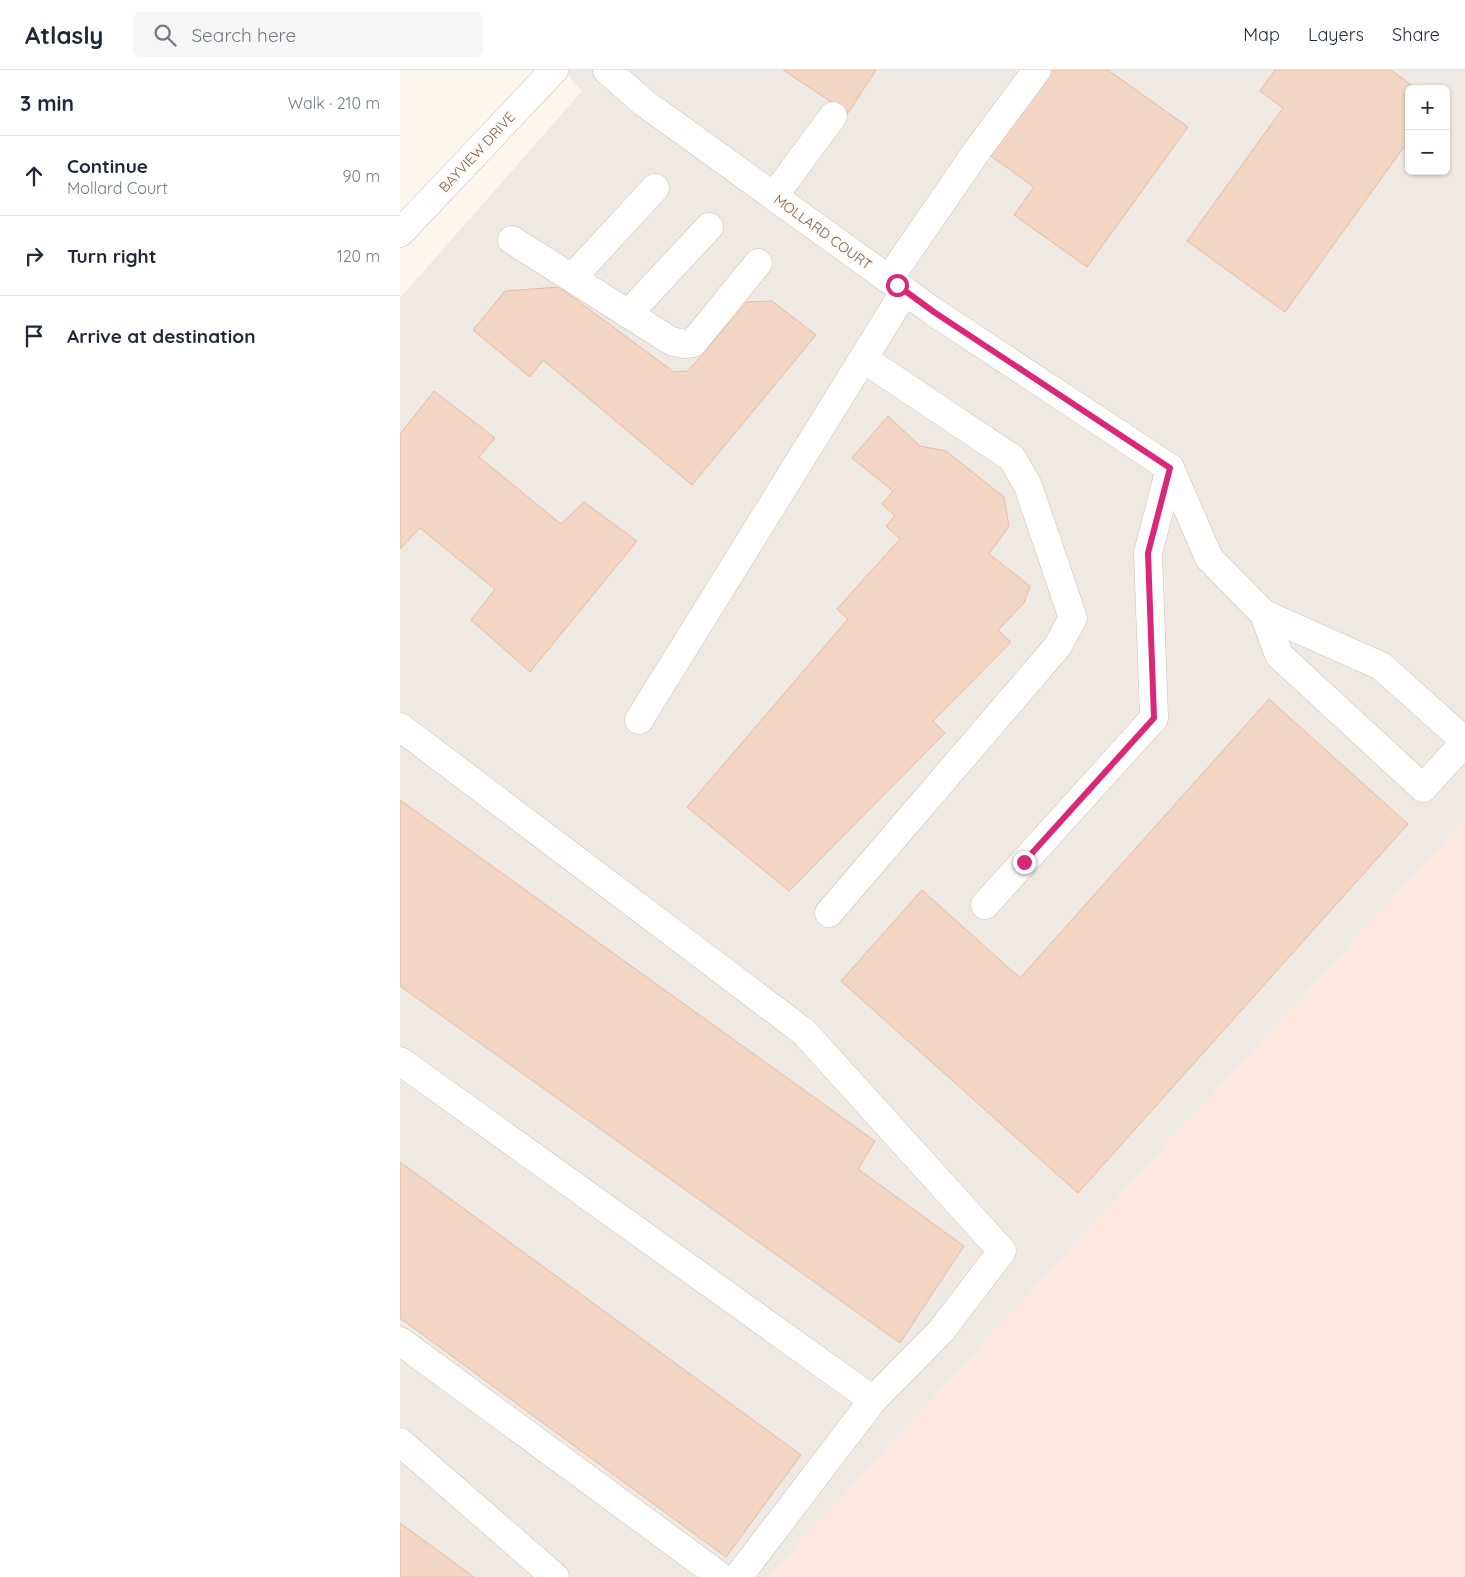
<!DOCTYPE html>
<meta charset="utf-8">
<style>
body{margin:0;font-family:Quicksand,sans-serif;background:#f6f6f7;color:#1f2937}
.controls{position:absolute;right:15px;top:15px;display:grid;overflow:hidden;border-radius:8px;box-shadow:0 1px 4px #0004}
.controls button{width:45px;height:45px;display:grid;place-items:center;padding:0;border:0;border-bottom:1px solid #e0e1e3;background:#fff;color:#1f2937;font:25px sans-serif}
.stop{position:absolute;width:15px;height:15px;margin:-11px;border:4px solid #db2777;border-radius:50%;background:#fff}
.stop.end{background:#db2777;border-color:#fff;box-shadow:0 1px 5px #0008}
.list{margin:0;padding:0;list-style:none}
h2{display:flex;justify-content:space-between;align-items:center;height:65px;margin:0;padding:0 20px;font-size:21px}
h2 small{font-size:16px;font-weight:400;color:#747a83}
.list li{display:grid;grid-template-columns:32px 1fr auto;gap:15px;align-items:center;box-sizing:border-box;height:80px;padding:0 20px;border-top:1px solid #e0e1e3}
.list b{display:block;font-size:19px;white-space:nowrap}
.list p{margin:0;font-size:16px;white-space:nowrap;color:#747a83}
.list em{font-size:16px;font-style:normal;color:#747a83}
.icon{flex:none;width:28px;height:28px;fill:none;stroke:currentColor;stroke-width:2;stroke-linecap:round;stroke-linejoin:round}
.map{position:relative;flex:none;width:1065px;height:1507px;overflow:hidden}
header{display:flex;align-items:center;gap:30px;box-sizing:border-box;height:70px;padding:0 25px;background:#fff;border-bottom:1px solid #e0e1e3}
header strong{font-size:24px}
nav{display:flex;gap:28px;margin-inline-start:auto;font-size:18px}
.search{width:350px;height:45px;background:#f6f6f7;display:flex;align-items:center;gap:12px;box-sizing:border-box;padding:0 18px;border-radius:8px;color:#747a83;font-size:19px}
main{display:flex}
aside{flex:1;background:#fff}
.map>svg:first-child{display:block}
.commercial{fill:#fde8e0}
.industrial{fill:#efe9e4;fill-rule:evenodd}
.building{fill:#f3d5c3;stroke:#e6bba3}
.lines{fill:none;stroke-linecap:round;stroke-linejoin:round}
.minor-casing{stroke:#d1beb0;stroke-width:29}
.minor{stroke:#fff;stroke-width:28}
.route{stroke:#db2777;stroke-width:6}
.labels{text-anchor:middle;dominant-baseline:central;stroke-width:5;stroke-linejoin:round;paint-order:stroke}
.street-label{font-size:14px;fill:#7a5c4d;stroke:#fffaf3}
</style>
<header>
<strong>Atlasly</strong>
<div class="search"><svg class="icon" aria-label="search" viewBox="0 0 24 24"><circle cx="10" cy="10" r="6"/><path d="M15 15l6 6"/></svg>Search here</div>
<nav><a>Map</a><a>Layers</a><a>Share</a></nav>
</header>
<main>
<aside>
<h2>3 min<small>Walk · 210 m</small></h2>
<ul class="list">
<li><svg class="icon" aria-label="ahead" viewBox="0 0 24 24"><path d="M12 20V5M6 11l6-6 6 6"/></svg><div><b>Continue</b><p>Mollard Court</p></div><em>90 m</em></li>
<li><svg class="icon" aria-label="right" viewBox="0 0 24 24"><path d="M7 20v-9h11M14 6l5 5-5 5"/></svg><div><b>Turn right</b></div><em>120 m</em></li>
<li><svg class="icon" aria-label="arrive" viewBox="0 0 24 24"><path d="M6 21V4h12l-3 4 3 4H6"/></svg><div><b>Arrive at destination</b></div></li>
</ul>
</aside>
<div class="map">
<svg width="1065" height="1507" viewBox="0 0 1065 1507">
<rect width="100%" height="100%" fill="#fdf6ec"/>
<polygon class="commercial" points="1065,750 1065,1507 368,1507"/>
<path class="industrial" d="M163 0H1065V750L368 1507H0V228L182 21ZM1009 19H1046V101H1009Z"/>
<g class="building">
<polygon points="383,0 476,0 448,43"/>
<polygon points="648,0 708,0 788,57 687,197 614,145 634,117 588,84"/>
<polygon points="875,0 991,0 1017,19 1009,19 1009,70 885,242 787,171 883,38 860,21"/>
<polygon points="159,217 274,302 288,301 347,232 372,231 416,265 292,415 143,290 130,307 73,260 105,221"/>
<polygon points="34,321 95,368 79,387 161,454 184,432 237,471 130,602 71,550 95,519 20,458 0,479 0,364"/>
<polygon points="488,346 520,376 546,381 604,427 609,456 589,484 630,516 624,533 598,560 611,572 533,651 545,663 389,821 287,737 448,549 437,539 500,469 486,456 495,446 482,434 493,421 452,388"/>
<polygon points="869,629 1008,754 678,1123 441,911 522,820 620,908"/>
<polygon points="0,730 475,1071 458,1099 564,1176 500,1273 0,916"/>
<polygon points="0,1092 401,1385 326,1487 0,1248"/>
<polygon points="0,1453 74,1507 0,1507"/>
</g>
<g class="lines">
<g class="minor-casing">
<g id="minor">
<polyline points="207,0 243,32 534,242 770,398"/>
<polyline points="374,126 433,46"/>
<polyline points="0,163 154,0"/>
<polyline points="112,170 271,271 284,274 293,273 358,193"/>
<polyline points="172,208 255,118"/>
<polyline points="489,209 579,78 637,0"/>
<polyline points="228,244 309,157"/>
<polyline points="770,398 809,488 864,544 879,585 1023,718 1065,672"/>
<polyline points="864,544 981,596 1065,671"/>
<polyline points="239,650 505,221"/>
<polyline points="0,657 404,962 602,1181 541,1261 473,1330 338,1507"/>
<polyline points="585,835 754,648 748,483 770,398"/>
<polyline points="429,843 657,577 673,548 628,416 612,388 464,289"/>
<polyline points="0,991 473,1330"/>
<polyline points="0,1271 321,1507"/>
<polyline points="0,1372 155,1507"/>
</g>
</g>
<use href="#minor" class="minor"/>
</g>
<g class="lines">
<polyline class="route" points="497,215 534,242 770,398 748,483 754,648 624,792"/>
</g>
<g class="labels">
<g class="street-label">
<text transform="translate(77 82) rotate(-47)">BAYVIEW DRIVE</text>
<text transform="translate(423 162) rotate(36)">MOLLARD COURT</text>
</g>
</g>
</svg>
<div class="controls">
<button>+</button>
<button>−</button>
</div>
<div class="stop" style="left:497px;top:215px"></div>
<div class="stop end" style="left:624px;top:792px"></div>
</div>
</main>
